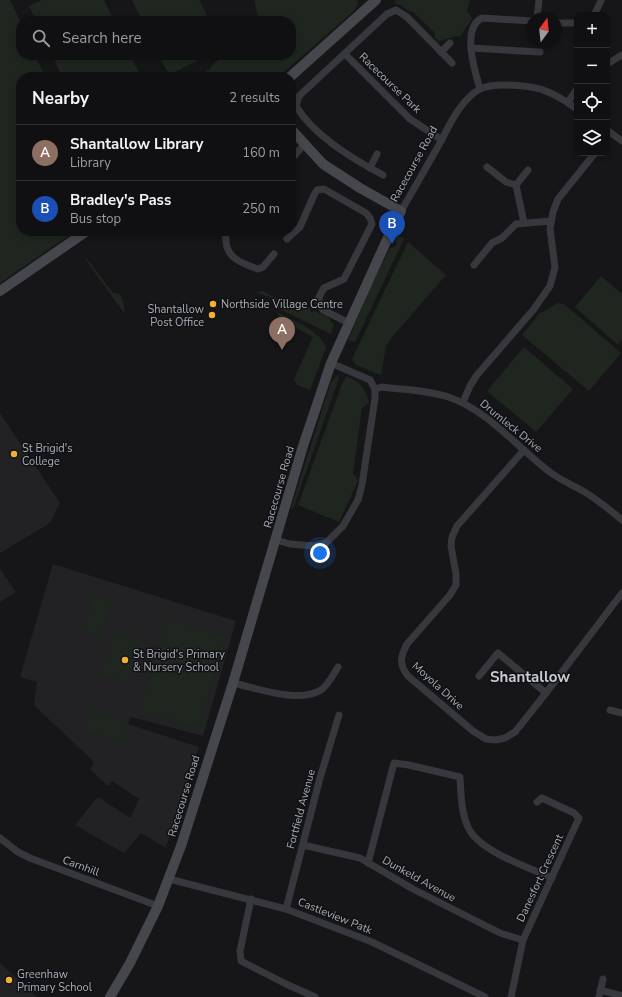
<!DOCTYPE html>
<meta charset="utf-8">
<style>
body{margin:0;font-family:"Nunito Sans",sans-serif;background:#1e1e20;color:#f1f3f6}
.controls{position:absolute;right:12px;top:12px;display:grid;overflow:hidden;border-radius:8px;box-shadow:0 2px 6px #0003}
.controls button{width:36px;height:36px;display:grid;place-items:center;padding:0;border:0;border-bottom:1px solid #303032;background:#101012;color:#f1f3f6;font:20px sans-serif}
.compass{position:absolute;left:526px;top:12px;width:36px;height:36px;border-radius:50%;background:#101012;box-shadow:0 2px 6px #0003;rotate:15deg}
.you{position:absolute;left:320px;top:553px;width:14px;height:14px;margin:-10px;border:3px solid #fff;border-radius:50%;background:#1a73e8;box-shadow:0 0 0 6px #1a73e833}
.badge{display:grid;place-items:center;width:26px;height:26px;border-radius:50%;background:#0f766e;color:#fff;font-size:13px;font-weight:700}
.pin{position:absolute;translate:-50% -33px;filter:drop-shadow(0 1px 2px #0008)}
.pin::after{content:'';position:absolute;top:21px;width:14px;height:12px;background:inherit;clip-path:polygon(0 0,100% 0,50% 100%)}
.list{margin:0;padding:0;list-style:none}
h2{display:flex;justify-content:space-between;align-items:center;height:52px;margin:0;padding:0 16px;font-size:17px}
h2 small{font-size:13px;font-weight:400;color:#9c9d9f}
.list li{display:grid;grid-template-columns:26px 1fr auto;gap:12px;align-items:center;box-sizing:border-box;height:56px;padding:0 16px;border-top:1px solid #303032}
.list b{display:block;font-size:15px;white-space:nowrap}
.list p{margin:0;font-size:13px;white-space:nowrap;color:#9c9d9f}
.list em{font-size:13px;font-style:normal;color:#9c9d9f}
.icon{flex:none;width:22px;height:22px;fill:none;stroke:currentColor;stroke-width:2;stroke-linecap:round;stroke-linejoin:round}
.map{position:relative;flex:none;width:622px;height:997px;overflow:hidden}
.search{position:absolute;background:#101012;box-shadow:0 2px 6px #0003;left:16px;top:16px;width:280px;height:44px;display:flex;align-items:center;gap:10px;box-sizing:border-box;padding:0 14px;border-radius:16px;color:#9c9d9f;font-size:15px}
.panel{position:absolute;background:#101012;box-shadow:0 2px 6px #0003;left:16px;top:72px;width:280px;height:164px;border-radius:16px}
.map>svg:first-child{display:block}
.built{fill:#222225}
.green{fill:#1e261f}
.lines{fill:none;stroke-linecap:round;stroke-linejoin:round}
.street{stroke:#37383d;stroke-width:7}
.secondary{stroke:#45474d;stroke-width:10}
.poi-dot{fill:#f2b134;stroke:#111113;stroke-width:1.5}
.labels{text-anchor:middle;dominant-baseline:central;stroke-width:3;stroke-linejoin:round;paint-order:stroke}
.street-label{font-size:11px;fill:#a8adb8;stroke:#111113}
.poi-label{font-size:11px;fill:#a8adb8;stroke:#111113;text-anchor:start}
.district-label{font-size:15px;font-weight:bold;fill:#c9ccd4;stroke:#111113}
</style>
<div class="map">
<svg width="622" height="997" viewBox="0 0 622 997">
<rect width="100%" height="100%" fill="#161618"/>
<g class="built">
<polygon points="0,413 60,503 50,523 0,553"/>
<polygon points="53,564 236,621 203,736 131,717 128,724 199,747 166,848 141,833 124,853 75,825 98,797 130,818 139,799 112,781 108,786 90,769 94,762 34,705 37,682 20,677"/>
<polygon points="0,569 16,592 0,602"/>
<polygon points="0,963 37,997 0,997"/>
</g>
<g class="green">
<polygon points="0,0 10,0 21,23 21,55 35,55 45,77 21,77 21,231 75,231 0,283"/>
<polygon points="42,0 104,0 114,21 36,21 29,6"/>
<polygon points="132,0 199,0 210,21 142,21"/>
<polygon points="254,0 357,0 358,3 355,10 278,77 201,77 223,55 291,55 291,21 259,21"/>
<path d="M397 0H470L467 11 472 18C469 26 463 29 461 37L456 36 439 41 435 38V33L413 12C405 11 404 5 394 3Z"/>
<polygon points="52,55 130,55 141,77 62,77"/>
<polygon points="159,55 208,55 169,75"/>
<polygon points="396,236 399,236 404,239 355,342 348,340 371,286 390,248 395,247 397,243 394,240"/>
<polygon points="408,242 446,275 393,336 386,346 381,375 356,365 352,359"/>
<polygon points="85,259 87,259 113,293 120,294 124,305 125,314"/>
<polygon points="601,276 622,294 622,340 618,345 575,307"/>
<polygon points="263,291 282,302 306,301 311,312 315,311 328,317 334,325 331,334 277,308 279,301 256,292"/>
<polygon points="558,303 564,304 621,353 589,391 522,335 539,314"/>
<path d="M277 312C294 321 318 329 326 347L310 390 297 385 294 379 313 337 280 319Z"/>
<polygon points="524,347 573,389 536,432 487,391"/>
<polygon points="340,375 293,509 291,508 331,382 337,376"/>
<path d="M346 376C360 381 366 388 369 403L362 408 353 473 358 481 339 522 298 505 342 384Z"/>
<polygon points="94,595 112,600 101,637 83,631"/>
<polygon points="166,619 226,637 199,728 139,711"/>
<polygon points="115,631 141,639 128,683 101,675"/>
<polygon points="92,709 128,722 121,743 84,730"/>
</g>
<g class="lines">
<g class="street">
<polyline points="594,15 601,1"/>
<polyline points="537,18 539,0"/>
<polyline points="556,23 577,23"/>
<polyline points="471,48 540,52"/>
<polyline points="441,52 450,43"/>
<polyline points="345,54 410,119 442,140"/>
<polyline points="607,64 622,55"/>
<path d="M480 89C475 72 461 28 482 18L532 21"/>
<polyline points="568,102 577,89"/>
<polyline points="607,130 622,141"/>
<polyline points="291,160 305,143"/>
<polyline points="487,167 506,182 516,185"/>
<polyline points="370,168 377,154"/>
<path d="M383 175C353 159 314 136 296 106L299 96 387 14 396 10 407 17 452 63"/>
<path d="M401 211C413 191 424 171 436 150 447 131 459 100 480 89 494 82 534 85 548 92 559 96 568 103 577 109"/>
<polyline points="524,223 516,185 528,170"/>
<path d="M226 231C223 256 237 262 258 269L263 267 274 254"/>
<polyline points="287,239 300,227 314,195 317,190 324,189 366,213 370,218 372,224 344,279 324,288 319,297 319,303 323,310 349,323"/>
<polyline points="474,265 492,243 502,238 516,224 551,221"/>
<path d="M331 363 370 380 375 389 382 387C404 390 429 390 451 398 488 411 519 449 551 473 561 480 572 485 583 491 597 499 610 510 622 520"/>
<polyline points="463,402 470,386 477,375 534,309 550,286 555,267 550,229 553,212 558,199 595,153"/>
<path d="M524 450 457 526 452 537 451 546 456 574V585L450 595 407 644C400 657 399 665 408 676L473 731 486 739 496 740 505 738 515 732 546 693 622 593"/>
<polyline points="276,540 290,544 314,546 326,543 343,526 358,500 362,485 375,398 375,389"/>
<polyline points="479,676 498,653 546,693"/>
<path d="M233 683C257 688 298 704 321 690 329 684 333 675 338 667"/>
<polyline points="610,710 622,713"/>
<polyline points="0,838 18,852 30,858 158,906"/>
<polyline points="303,845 360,858 413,889 500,933 523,940"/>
<path d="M368 863 394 763 409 765 460 777C461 794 461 816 470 831 483 852 529 868 552 878"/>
<polyline points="169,879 286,909 372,942 485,997"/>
<polyline points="251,899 240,951 241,961 286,984 315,997"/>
<polyline points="286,909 320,778 339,715"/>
<polyline points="600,990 622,996"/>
<polyline points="511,997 523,940 579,818 574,813 542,798 537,802"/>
<polyline points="599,997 603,979"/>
</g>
<g class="secondary">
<polyline points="290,77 376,0"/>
<polyline points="0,291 87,231"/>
<polyline points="110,997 130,963 158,906 181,846 233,683 303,446 331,363 390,233 401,211 360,188 323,164 291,129"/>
</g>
</g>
<g class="poi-dot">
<circle cx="213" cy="304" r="4"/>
<circle cx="212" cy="315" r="4"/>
<circle cx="14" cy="454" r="4"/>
<circle cx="125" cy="660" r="4"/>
<circle cx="9" cy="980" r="4"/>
</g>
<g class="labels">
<g class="street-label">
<text transform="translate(390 83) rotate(44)">Racecourse Park</text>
<text transform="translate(414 164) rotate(-61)">Racecourse Road</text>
<text transform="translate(511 426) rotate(39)">Drumleck Drive</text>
<text transform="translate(279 487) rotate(-74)">Racecourse Road</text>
<text transform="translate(438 686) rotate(42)">Moyola Drive</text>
<text transform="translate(184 796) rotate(-73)">Racecourse Road</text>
<text transform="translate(301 809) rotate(-75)">Fortfield Avenue</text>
<text transform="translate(81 866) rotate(20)">Carnhill</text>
<text transform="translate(540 878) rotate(-65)">Danesfort Crescent</text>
<text transform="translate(419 879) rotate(29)">Dunkeld Avenue</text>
<text transform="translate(335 916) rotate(22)">Castleview Patk</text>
</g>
<g class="poi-label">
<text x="221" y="304">Northside Village Centre</text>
<text x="204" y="309" text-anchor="end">Shantallow<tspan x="204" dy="13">Post Office</tspan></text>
<text x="22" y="448">St Brigid's<tspan x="22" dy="13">College</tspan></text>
<text x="133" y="654">St Brigid's Primary<tspan x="133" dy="13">&amp; Nursery School</tspan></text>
<text x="17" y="974">Greenhaw<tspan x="17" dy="13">Primary School</tspan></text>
</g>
<g class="district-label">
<text x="530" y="677">Shantallow</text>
</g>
</g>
</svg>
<div class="controls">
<button>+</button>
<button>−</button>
<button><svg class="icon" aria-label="locate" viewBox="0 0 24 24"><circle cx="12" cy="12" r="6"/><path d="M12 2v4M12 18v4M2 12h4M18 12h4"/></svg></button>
<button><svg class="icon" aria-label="layers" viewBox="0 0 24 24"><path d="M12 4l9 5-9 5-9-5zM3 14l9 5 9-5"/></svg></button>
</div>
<svg class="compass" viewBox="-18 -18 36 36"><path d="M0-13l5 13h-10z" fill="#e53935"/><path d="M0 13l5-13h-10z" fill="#9c9d9f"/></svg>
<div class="you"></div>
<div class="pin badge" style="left:282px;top:350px;background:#8d6e63">A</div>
<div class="pin badge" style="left:392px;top:244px;background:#1a4fb4">B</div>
<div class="search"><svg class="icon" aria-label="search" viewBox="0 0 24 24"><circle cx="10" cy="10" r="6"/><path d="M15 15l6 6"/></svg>Search here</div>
<section class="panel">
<h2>Nearby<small>2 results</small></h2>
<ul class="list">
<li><span class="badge" style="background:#8d6e63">A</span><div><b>Shantallow Library</b><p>Library</p></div><em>160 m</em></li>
<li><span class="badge" style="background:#1a4fb4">B</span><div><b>Bradley's Pass</b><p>Bus stop</p></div><em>250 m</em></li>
</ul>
</section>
</div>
